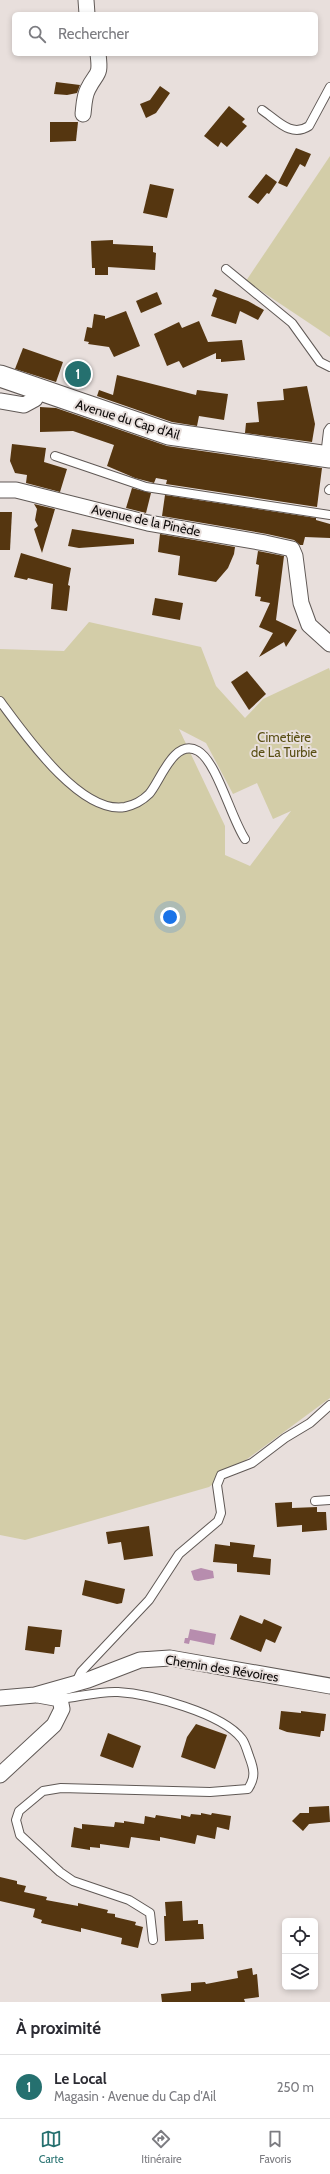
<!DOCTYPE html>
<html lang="fr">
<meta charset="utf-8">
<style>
body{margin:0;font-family:Cabin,sans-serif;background:#f2f2f3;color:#2b2b33}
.controls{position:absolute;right:12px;bottom:12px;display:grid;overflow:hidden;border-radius:6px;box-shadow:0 2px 6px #0003}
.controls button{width:36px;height:36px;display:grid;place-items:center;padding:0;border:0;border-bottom:1px solid #e1e1e2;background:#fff;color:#2b2b33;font:20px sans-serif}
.you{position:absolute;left:170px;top:917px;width:14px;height:14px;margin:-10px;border:3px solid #fff;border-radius:50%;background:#1a73e8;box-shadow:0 0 0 6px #1a73e833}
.badge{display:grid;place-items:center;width:26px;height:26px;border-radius:50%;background:#25706f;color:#fff;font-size:13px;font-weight:700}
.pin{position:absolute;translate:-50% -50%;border:2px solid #fff;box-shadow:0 1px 4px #0006}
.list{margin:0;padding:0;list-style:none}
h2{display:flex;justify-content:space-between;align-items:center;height:52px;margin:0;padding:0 16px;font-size:17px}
h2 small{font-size:13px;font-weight:400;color:#7c7c81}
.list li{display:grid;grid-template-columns:26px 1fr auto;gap:12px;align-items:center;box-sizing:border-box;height:64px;padding:0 16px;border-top:1px solid #e1e1e2}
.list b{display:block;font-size:15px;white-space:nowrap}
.list p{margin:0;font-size:13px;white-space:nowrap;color:#7c7c81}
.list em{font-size:13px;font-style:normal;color:#7c7c81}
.icon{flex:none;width:22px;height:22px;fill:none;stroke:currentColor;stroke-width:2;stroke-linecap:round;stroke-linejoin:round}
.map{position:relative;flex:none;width:330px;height:2002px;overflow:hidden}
.search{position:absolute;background:#fff;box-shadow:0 2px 6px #0003;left:12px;right:12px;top:12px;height:44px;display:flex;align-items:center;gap:10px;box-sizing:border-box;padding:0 14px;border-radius:6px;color:#7c7c81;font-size:15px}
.sheet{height:116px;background:#fff}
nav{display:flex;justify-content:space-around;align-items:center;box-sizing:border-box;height:56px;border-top:1px solid #e1e1e2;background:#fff;font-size:11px;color:#7c7c81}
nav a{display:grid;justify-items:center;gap:2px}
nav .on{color:#25706f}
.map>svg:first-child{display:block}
.green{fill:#d3cda8;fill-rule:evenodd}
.water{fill:#b78dae}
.building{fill:#553610}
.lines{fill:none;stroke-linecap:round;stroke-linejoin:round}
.lane-casing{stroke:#605956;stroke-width:10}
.street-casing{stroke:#605956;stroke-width:17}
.secondary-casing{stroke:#605956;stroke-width:23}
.lane{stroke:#fff;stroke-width:8}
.street{stroke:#fff;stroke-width:15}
.secondary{stroke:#fff;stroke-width:21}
.labels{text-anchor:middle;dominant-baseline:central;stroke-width:4;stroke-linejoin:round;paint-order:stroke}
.street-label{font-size:13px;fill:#0e0b0a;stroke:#e8dfdc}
.park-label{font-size:13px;fill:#594f14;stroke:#e8dfdc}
</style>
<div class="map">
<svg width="330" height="2002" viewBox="0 0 330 2002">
<rect width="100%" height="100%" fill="#e8dfdc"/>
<g class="green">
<polygon points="330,156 330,337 246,281"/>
<path d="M89 622 201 647 216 686 245 718 263 699 329 668 330 671V1398L209 1487 25 1540 0 1535V649L64 651ZM179 729 206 743 233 794 257 783 273 819 291 811 250 866 225 855V826Z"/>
</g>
<g class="water">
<polygon points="201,1568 213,1571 214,1578 198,1581 194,1580 191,1571"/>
<polygon points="190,1629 216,1634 214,1645 190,1640 189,1644 184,1643 185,1638 188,1638"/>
</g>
<g class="building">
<polygon points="56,82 80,85 77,93 67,95 54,94"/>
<polygon points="160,86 170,93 156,113 146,118 140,104 150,100"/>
<polygon points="229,106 245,119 242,122 247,126 227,147 221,142 218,147 204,136"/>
<polygon points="50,122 78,122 76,141 50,142"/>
<polygon points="296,148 311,154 305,167 300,164 287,187 278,183"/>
<polygon points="266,174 277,182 269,194 267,193 258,204 248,197"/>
<polygon points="150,184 174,189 167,218 143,213"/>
<polygon points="113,240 113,244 153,246 153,252 156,253 155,270 108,267 108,275 95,275 95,268 92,268 91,241"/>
<polygon points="215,289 248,301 264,310 258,320 240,311 236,324 211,316 217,298 212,296"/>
<polygon points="157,292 162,304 141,313 136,301"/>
<polygon points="126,311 140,346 114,357 109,347 88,344 89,342 84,341 87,327 92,328 94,314 105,316 105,319"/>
<polygon points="199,321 208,342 242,340 245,360 221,362 221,359 216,359 216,353 183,368 179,361 167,366 154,334 179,322 182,328"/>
<polygon points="23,348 63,362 56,382 15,369"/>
<polygon points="117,375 196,395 197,390 228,394 224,420 199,416 197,426 172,422 97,396 99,390 113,395"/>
<polygon points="307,386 315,424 312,442 245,433 246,423 259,422 257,402 284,400 283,389"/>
<polygon points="40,407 56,408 167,446 322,468 317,507 166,484 167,480 156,478 154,483 135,478 107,466 114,445 73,431 40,432"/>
<polygon points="12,444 46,448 44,462 67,469 60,492 26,483 27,475 15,473 10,461"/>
<polygon points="132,488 151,493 146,513 126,508"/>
<polygon points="165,495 316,518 316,520 330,524 330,538 305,537 303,545 300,545 294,540 267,534 162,516"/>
<polygon points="34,504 55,509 42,553 34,529 38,526 35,520 37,509"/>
<polygon points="0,512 12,512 10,550 0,550"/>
<polygon points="72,529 134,539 134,544 79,548 68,546"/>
<polygon points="160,534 235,547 234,554 228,568 216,582 178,575 180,556 158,552"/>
<polygon points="258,551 284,556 276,620 297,630 286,647 284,642 259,657 273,633 259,627 270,603 260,601 261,597 255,596 259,565 256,564"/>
<polygon points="21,553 71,568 68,585 70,586 67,611 51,609 53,584 28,578 27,580 14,577"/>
<polygon points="155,598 183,603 180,620 152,615"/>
<polygon points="247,671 266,694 249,710 231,682"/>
<polygon points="292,1502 292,1508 317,1507 317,1512 326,1512 327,1530 302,1532 302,1525 277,1527 275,1503"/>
<polygon points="149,1526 153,1556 124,1560 121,1542 108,1544 106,1532"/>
<polygon points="230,1542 255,1545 253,1557 271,1559 270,1575 237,1572 237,1564 213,1562 215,1544 230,1546"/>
<polygon points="85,1580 125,1589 122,1603 117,1604 82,1595"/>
<polygon points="240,1615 262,1624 264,1619 282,1627 275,1643 266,1639 261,1652 230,1639"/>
<polygon points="28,1626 62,1630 60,1647 55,1647 54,1654 25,1650"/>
<polygon points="281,1711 301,1713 301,1711 326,1714 324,1731 321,1731 320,1737 287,1732 279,1729"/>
<polygon points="196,1724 227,1735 215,1769 181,1757 187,1737"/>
<polygon points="108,1733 141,1746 133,1768 100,1756"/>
<polygon points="329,1806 330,1822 309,1824 303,1831 292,1821 300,1813 309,1813 309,1807"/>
<polygon points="201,1813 211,1815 212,1813 231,1816 229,1830 217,1827 215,1839 197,1835 195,1844 160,1837 160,1841 131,1837 129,1848 100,1844 100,1848 90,1847 90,1850 71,1847 74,1827 82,1829 82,1824 114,1827 115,1822 124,1823 124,1821 144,1824 145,1816 155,1818 156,1815 181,1819 181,1815 190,1817 191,1814 201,1815"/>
<polygon points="0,1877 17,1881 17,1884 26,1886 24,1892 47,1897 46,1900 78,1906 78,1903 108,1910 107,1913 115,1914 115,1917 136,1922 135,1925 143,1927 138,1948 121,1944 122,1938 81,1928 81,1932 41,1923 42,1920 33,1917 35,1909 0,1901"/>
<polygon points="182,1901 183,1921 198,1920 198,1924 203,1924 204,1939 165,1941 164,1916 166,1916 165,1902"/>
<polygon points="252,1968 253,1975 257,1974 259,1997 244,1999 245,2002 162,2002 161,1994 191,1991 191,1983 205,1982 206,1984 238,1978 237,1971"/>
</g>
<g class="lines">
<g class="lane-casing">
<g id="lane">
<path d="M262 110C277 120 291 138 309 126L330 87"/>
<polyline points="226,269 292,323 320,362 330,367"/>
<polyline points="55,456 146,487 330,515"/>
<polyline points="325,456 328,431 330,428"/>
<polyline points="329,490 330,489"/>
<path d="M0 701C23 732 80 815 125 807 134 805 142 801 149 794 160 782 174 737 198 751 217 762 231 818 245 839"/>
<polyline points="315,1501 330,1500"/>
<polyline points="76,1682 81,1672 149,1600 179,1554 218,1521 221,1513 217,1485 221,1475 252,1463 285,1438 310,1423 330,1405"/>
<path d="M60 1699C79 1697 99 1691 118 1692 150 1694 222 1713 242 1739 245 1743 247 1750 249 1756 254 1769 256 1777 248 1789L210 1792 61 1788 43 1791 19 1811 16 1820 20 1835 60 1872 73 1881 129 1900 150 1913 153 1940"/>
</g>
</g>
<g class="street-casing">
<g id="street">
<polyline points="86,0 87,14"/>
<path d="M83 114C84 106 84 96 88 89 97 71 101 77 98 54"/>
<polyline points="0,401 24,405 35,399 39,390"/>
<polyline points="0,490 16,490 148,523 265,543 292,549 295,556 301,603 309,625 330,644"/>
<polyline points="0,1698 35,1695 88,1680 140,1660 170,1658 330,1686"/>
<polyline points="0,1775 54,1725 62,1709 60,1699 38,1695"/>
</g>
</g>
<g class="secondary-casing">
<polyline id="secondary" points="0,376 169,434 330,457"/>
</g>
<use href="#lane" class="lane"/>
<use href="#street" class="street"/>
<use href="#secondary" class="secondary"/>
</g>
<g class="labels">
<g class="street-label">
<text transform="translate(128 419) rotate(17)">Avenue du Cap d'Ail</text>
<text transform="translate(146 520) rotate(12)">Avenue de la Pinède</text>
<text transform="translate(222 1668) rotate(9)">Chemin des Révoires</text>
</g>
<g class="park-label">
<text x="284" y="737">Cimetière<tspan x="284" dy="15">de La Turbie</tspan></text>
</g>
</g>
</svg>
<div class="controls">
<button><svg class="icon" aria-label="locate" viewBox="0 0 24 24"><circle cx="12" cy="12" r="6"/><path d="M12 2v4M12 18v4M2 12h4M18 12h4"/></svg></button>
<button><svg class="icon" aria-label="layers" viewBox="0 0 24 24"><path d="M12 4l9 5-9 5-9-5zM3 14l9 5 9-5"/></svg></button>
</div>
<div class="you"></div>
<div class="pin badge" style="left:78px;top:374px">1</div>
<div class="search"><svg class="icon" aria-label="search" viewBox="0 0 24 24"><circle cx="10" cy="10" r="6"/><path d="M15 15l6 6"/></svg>Rechercher</div>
</div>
<section class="sheet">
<h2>À proximité<small></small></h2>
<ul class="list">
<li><span class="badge">1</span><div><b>Le Local</b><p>Magasin · Avenue du Cap d'Ail</p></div><em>250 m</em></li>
</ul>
</section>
<nav>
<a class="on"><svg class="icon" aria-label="map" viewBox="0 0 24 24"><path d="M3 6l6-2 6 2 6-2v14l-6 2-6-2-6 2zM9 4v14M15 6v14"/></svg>Carte</a>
<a><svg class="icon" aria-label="directions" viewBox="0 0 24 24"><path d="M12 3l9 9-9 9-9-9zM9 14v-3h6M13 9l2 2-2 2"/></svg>Itinéraire</a>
<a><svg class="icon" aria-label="saved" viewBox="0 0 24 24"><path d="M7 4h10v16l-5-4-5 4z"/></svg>Favoris</a>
</nav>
